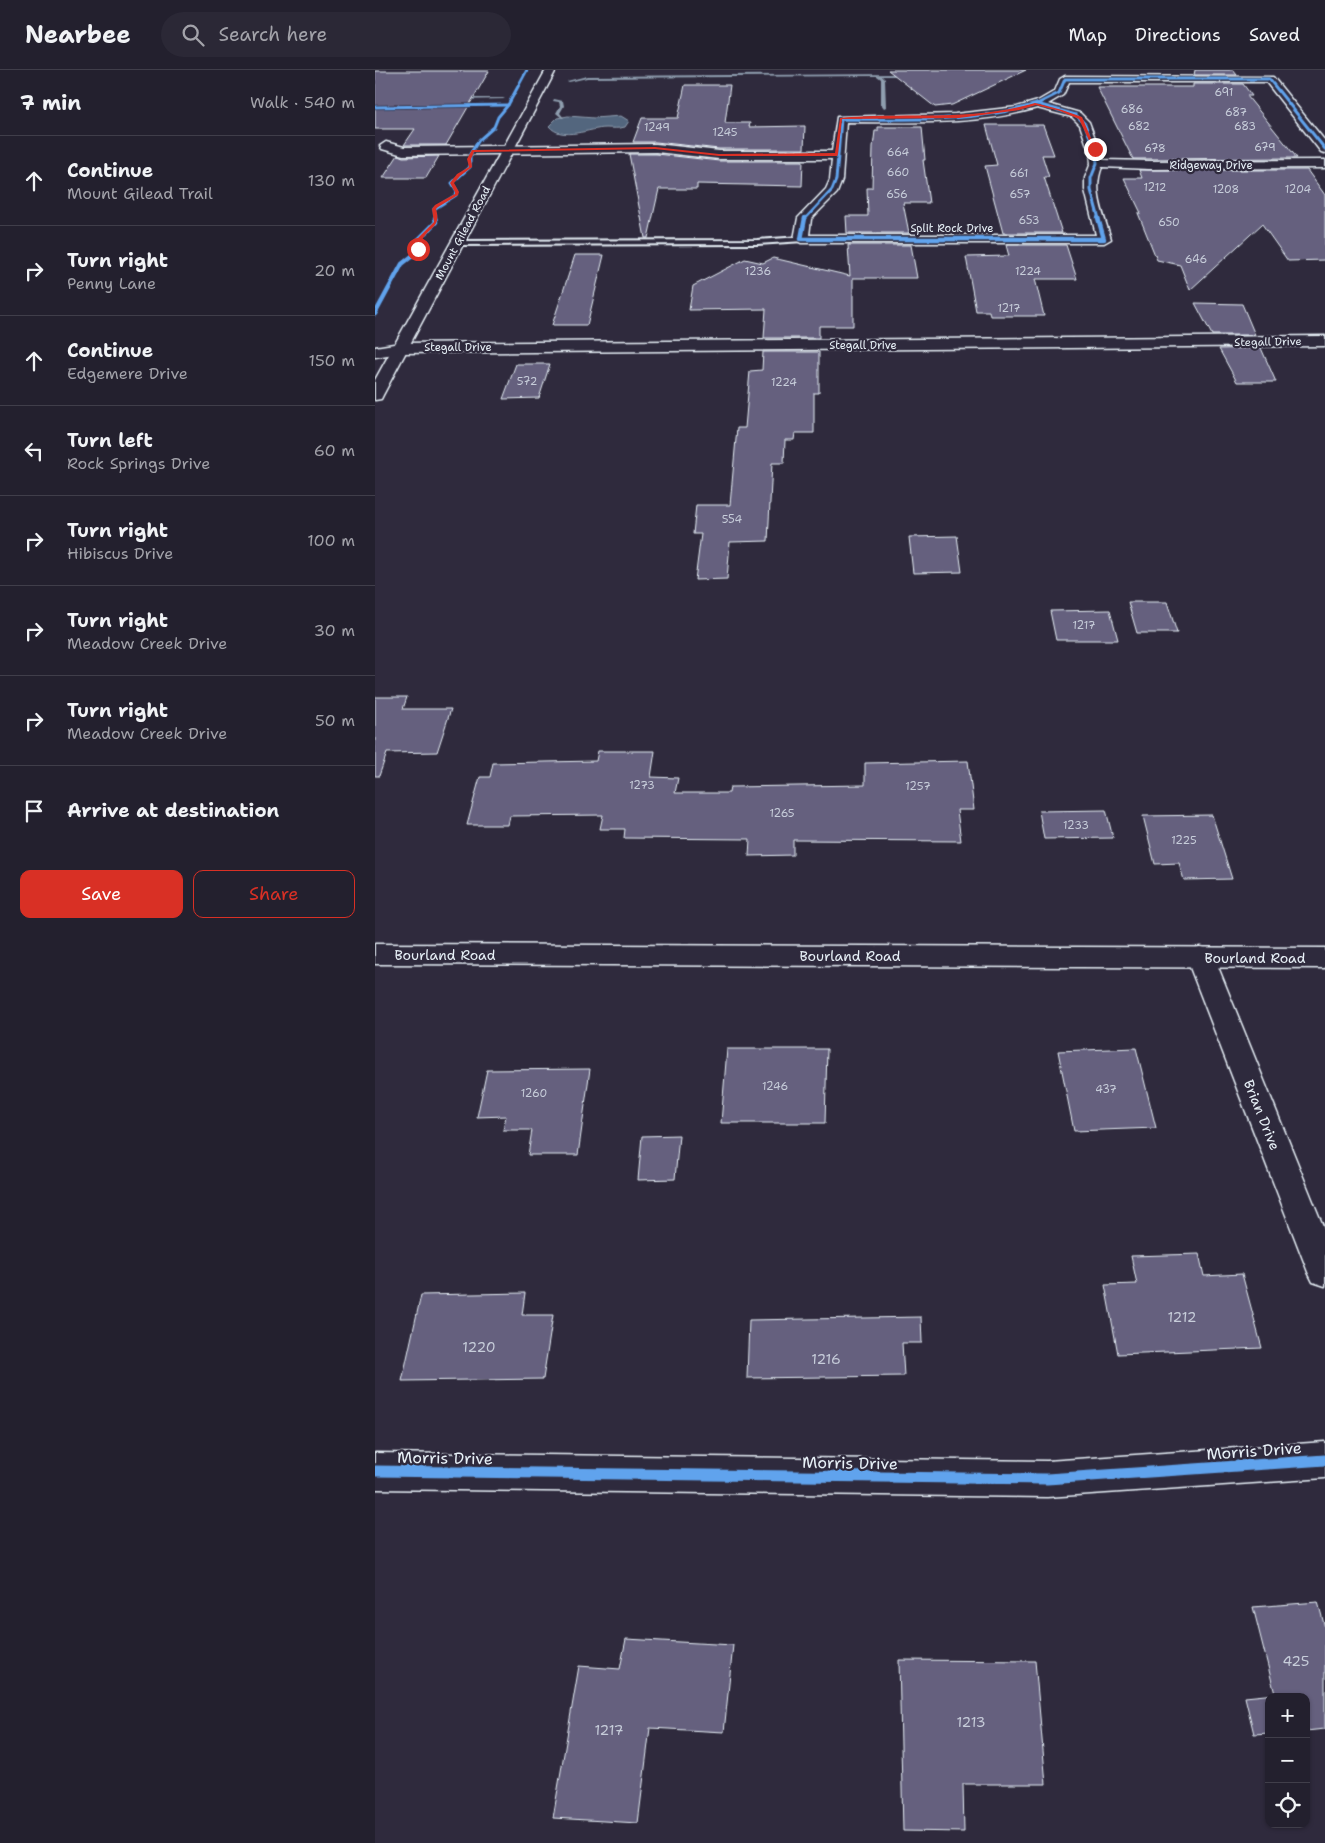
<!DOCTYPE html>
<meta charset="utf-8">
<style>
body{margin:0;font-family:"Shantell Sans",sans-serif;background:#2b2836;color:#f1f3f6}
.controls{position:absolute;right:15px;bottom:15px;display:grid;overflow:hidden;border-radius:10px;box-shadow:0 1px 4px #0004}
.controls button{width:45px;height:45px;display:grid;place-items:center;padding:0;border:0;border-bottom:1px solid #403e4a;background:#23202e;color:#f1f3f6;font:25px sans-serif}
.stop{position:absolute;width:15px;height:15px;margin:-11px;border:4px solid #d93025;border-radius:50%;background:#fff}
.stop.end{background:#d93025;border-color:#fff;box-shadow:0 1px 5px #0008}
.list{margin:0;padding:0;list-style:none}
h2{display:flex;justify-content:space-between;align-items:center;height:65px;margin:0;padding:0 20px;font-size:21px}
h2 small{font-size:16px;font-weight:400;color:#a3a3aa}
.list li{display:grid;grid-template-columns:32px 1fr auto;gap:15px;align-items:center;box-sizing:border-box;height:90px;padding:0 20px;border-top:1px solid #403e4a}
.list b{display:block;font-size:19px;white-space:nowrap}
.list p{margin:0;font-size:16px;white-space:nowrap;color:#a3a3aa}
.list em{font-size:16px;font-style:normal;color:#a3a3aa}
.actions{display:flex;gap:10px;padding:15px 20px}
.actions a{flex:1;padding:11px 0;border:1px solid #d93025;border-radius:10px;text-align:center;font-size:18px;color:#d93025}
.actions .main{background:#d93025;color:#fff}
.icon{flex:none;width:28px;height:28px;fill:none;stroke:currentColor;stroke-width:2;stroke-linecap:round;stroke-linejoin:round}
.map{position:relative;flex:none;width:950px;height:1773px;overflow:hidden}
header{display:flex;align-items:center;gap:30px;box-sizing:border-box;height:70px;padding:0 25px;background:#23202e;border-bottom:1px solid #403e4a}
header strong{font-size:24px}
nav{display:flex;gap:28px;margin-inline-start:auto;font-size:18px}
.search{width:350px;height:45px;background:#2b2836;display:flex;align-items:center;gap:12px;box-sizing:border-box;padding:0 18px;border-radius:28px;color:#a3a3aa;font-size:19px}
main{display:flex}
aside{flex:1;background:#23202e}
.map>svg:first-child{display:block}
.water{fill:#53667e;stroke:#8f9eaf}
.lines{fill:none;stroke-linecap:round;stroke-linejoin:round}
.stream{fill:#8f9eaf;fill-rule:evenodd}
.building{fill:#65607e;stroke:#e8f1f8}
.lane-casing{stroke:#e8f1f8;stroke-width:4}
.street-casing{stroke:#e8f1f8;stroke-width:3}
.secondary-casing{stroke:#e8f1f8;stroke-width:3}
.lane{fill:#2f2a3d;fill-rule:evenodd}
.street{fill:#2f2a3d;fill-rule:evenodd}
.secondary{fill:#2f2a3d;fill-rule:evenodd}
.cycleway-far2-casing{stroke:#2f2a3d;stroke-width:4.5}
.cycleway-far1-casing{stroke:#2f2a3d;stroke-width:6}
.cycleway-casing{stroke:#2f2a3d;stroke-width:14}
.cycleway-far2{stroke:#60a3ed;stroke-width:3}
.cycleway-far1{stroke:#60a3ed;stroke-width:4.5}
.cycleway{stroke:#60a3ed;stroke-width:11}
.route{fill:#d93025}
.labels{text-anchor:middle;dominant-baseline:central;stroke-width:4.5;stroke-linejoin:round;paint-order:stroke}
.number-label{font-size:11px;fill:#c7cdda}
.far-street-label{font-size:11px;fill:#e8f1f8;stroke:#2f2a3d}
.street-label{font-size:14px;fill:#e8f1f8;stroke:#2f2a3d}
.near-number-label{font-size:14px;fill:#c7cdda}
.near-street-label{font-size:16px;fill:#e8f1f8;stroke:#2f2a3d}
</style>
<header>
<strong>Nearbee</strong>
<div class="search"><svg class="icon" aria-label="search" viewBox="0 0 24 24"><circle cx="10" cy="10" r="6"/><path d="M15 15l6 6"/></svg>Search here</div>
<nav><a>Map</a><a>Directions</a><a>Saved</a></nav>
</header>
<main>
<aside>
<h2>7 min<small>Walk · 540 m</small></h2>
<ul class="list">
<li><svg class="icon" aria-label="ahead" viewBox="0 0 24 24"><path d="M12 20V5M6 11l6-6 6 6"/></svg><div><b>Continue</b><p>Mount Gilead Trail</p></div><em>130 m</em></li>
<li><svg class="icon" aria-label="right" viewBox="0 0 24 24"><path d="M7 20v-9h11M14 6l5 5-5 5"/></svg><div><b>Turn right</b><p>Penny Lane</p></div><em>20 m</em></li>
<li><svg class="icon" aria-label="ahead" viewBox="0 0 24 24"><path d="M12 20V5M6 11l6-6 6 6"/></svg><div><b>Continue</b><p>Edgemere Drive</p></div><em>150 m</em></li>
<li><svg class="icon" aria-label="left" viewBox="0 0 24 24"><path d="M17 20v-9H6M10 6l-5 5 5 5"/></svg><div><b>Turn left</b><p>Rock Springs Drive</p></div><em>60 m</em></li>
<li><svg class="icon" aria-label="right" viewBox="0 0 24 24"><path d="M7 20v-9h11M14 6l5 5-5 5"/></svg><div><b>Turn right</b><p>Hibiscus Drive</p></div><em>100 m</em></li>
<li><svg class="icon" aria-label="right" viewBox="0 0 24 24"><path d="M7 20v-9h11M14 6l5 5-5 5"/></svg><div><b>Turn right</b><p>Meadow Creek Drive</p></div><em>30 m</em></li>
<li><svg class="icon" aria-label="right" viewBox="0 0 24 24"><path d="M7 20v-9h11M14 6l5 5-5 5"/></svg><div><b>Turn right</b><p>Meadow Creek Drive</p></div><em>50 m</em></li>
<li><svg class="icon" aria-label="arrive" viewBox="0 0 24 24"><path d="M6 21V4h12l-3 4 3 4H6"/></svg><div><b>Arrive at destination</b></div></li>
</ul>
<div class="actions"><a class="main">Save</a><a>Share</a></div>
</aside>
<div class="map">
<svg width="950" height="1773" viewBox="0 0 950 1773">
<rect width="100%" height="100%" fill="#2f2a3d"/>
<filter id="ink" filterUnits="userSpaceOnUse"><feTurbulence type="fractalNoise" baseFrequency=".02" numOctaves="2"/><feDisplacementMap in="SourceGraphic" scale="10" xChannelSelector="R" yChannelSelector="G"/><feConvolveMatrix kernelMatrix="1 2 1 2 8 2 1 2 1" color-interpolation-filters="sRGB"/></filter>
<g filter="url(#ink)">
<path class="water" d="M193 46 219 48 246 46 254 51 250 57C243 59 238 58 231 58 215 58 187 72 174 56L182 48Z"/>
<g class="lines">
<g class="stream">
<polygon points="532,4 533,6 507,6 510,9 511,37 509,38 506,34 506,9 502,6 212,8 194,12 192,11 212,6"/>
<polygon points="83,28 128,28 130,29 84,30"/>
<polygon points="179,29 188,31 189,36 185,43 189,48 187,48 181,43 185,36 184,32 178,31"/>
</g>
</g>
<g class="building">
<polygon points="513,0 651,0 577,35 560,37"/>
<polygon points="820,0 858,0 862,5 819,5"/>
<polygon points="0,1 114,1 71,75 29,75 40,59 0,59"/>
<polygon points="818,14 868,14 877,26 872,26 922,88 758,89 722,17 818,17"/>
<polygon points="310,15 355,15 350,53 375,53 374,57 430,56 429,79 344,79 281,72 258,72 267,48 303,48"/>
<polygon points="611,55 668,55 679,85 667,85 674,107 669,107 687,163 628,163 610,96 622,95"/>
<polygon points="503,57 547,57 550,90 548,90 554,133 528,133 534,163 472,163 471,146 493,146 492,118 497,118 498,77 500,61 503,61"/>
<polygon points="254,84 281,84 344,91 428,91 427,116 322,114 322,119 284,119 273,168 270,168"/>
<polygon points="23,85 28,87 64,86 51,108 8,108"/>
<polygon points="764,100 932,100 950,125 950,190 913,191 887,154 815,220 805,195 782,190 763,143 766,143 749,108 767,108"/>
<polygon points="473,175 536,175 542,208 478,208 478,256 444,256 444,268 389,268 391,239 314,240 318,216 370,189 388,193 398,188 475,206"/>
<polygon points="631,175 691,175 702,209 660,209 669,246 615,246 614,241 601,241 591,187 634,186"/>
<polygon points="200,185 229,185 212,255 177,255"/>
<polygon points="820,233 867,234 880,265 837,265"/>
<polygon points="886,278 901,312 862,312 844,279"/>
<polygon points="388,282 444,282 444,323 439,323 439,363 420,363 419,370 410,370 409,393 397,393 393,471 355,472 352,509 320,510 326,464 318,464 321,435 355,435 362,358 370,358 375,301 387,300"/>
<polygon points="141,294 175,294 164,328 128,329"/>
<polygon points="582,466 587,502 538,503 534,467"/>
<polygon points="753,532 792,532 802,563 762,563"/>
<polygon points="735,540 743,570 681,570 675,541"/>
<polygon points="0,627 32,627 28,639 76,639 62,682 12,683 4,706 0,706"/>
<polygon points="223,681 280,681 276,707 303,708 300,723 354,723 355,717 490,715 490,693 593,691 599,740 582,740 586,771 418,770 418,785 374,786 375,769 249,768 250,759 225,759 228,745 135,746 133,755 92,755 105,707 115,707 118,693 221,691"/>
<polygon points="731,740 738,768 669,769 664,741"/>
<polygon points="837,745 857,809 809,810 804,793 780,794 768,746"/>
<polygon points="761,978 781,1058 699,1061 683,981"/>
<polygon points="352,979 452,979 450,1053 346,1053"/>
<polygon points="215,999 203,1085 153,1085 157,1060 128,1060 131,1046 102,1047 112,1000"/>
<polygon points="304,1065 300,1109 263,1110 267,1066"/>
<polygon points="824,1184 829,1206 867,1204 887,1278 743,1284 730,1215 762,1214 756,1186"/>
<polygon points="150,1223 147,1245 178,1245 168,1309 27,1311 46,1225"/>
<polygon points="546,1247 547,1273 527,1273 529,1306 372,1308 374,1250"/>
<polygon points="943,1532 950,1558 950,1659 931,1661 931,1627 894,1627 894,1663 879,1664 870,1627 900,1624 878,1537"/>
<polygon points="251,1569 358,1575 349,1662 275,1658 263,1753 178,1748 204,1596 245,1599"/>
<polygon points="524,1590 660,1591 671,1714 588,1714 589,1762 528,1761"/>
</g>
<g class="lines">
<g class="lane-casing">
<polygon id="lane" points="426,167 430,169 429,171 382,174 83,175 79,173 83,171 382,170"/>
</g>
<g class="street-casing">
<g id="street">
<path d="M690 6 898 7 950 71V83L946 82 891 12H694L688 25 673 34 705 43 714 52 728 90 774 91 950 90V98L774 99 727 97C717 121 729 145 736 169L729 173H426L419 169 423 148 451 119 455 110 457 89H344L281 82 28 85 7 79 5 76 11 72 29 77 281 74 344 81H457L462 47 580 44 642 37 663 31 680 21 685 9ZM662 38 697 47 705 55 715 84 716 93 710 108V120L721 165H434L436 149 462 123 467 110 471 52C535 52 601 56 662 38Z"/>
<polygon points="950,266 950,276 25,283 0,287 0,277 25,273"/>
<polygon points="825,877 835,880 839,887 950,1161 950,1216 938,1212 933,1202 811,887 815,880"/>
<polygon points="950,1372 950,1408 672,1427 0,1419 0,1383 672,1391"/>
</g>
</g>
<g class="secondary-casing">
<g id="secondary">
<polygon points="171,0 181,0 8,325 6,329 0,330 0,310"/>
<polygon points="0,874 950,878 950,898 0,894"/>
</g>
</g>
<use href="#lane" class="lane"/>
<use href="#street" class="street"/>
<use href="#secondary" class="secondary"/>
<g class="cycleway-far2-casing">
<g id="cycleway-far2">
<polyline points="662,34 701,45 710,54 721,84 722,93 716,108 716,120 724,149"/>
<polyline points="662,34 684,23 690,9 894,9 950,79"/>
<polyline points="0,37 133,35"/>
<polyline points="61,149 59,139 81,125 82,121 77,113 95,97 95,84 104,70 119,57 123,47 133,35 152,0"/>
<path d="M430 149 457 120 461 110 466 49C531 49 599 53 662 34"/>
</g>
</g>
<g class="cycleway-far1-casing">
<g id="cycleway-far1">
<polyline points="430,148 426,169 729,169 723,148"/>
<polyline points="0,244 27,194 41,183 44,169 61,152 60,148"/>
</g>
</g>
<g class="cycleway-casing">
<polyline id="cycleway" points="0,1401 672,1409 950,1390"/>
</g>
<use href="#cycleway-far2" class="cycleway-far2"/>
<use href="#cycleway-far1" class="cycleway-far1"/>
<use href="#cycleway" class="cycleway"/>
</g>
</g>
<path class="route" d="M660 33 687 40 707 47 721 80 718 79 704 49 685 41 661 35 644 40 584 48 467 49 463 84 462 86H344L280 79 99 82 96 89 97 97 85 106 79 113 84 122 83 125 63 137 61 139C66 157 56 156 48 168 46 171 46 176 45 180L41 179 42 169 59 152 57 139 60 135 80 124V122L75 113 82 104 94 97 92 89 97 80 280 77 344 84 460 83 465 48C531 42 594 52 660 33Z"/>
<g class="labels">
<g class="number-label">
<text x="849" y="22">691</text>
<text x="757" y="39">686</text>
<text x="861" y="42">687</text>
<text x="764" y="56">682</text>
<text x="870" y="56">683</text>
<text x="282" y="57">1249</text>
<text x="350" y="62">1245</text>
<text x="890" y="77">679</text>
<text x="780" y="78">678</text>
<text x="523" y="82">664</text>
<text x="523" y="102">660</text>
<text x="644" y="103">661</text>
<text x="780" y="117">1212</text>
<text x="851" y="119">1208</text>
<text x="923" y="119">1204</text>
<text x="522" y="124">656</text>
<text x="645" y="124">657</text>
<text x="654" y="150">653</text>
<text x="794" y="152">650</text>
<text x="821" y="189">646</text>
<text x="383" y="201">1236</text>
<text x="653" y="201">1224</text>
<text x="634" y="238">1217</text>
<text x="152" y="311">572</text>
<text x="409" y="312">1224</text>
<text x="357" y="449">554</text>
<text x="709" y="555">1217</text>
<text x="267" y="715">1273</text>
<text x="543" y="716">1257</text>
<text x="407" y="743">1265</text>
<text x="701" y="755">1233</text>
<text x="809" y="770">1225</text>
<text x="400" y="1016">1246</text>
<text x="731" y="1019">437</text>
<text x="159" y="1023">1260</text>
</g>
<g class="far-street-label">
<text x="836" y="95">Ridgeway Drive</text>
<text x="577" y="158">Split Rock Drive</text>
<text transform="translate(88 163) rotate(-62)">Mount Gilead Road</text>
<text transform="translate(893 272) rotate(-1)">Stegall Drive</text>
<text x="488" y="275">Stegall Drive</text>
<text x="83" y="277">Stegall Drive</text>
</g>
<g class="street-label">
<text x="70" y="885">Bourland Road</text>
<text x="475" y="886">Bourland Road</text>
<text x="880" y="888">Bourland Road</text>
<text transform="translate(887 1045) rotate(68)">Brian Drive</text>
</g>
<g class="near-number-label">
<text x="807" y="1247">1212</text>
<text x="104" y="1277">1220</text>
<text x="451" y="1289">1216</text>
<text x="921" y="1591">425</text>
<text x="596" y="1652">1213</text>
<text x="234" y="1660">1217</text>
</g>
<g class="near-street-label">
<text transform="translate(879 1381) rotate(-4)">Morris Drive</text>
<text transform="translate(70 1388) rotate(1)">Morris Drive</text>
<text transform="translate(475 1393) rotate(1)">Morris Drive</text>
</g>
</g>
</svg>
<div class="controls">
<button>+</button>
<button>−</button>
<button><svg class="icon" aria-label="locate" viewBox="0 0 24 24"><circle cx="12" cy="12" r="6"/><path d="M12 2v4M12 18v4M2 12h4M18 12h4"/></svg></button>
</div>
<div class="stop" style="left:43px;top:179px"></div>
<div class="stop end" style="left:720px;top:79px"></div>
</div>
</main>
